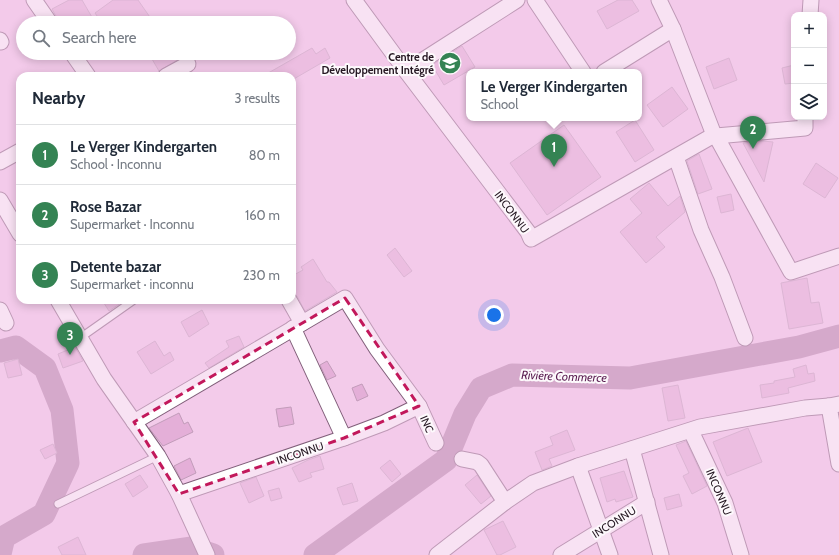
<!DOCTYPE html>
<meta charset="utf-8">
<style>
body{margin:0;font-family:Cabin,sans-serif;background:#f6f6f7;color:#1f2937}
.controls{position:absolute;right:12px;top:12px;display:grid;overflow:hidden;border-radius:8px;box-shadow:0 2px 10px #0003}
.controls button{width:36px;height:36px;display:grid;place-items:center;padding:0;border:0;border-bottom:1px solid #e0e1e3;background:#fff;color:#1f2937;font:20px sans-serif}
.you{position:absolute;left:494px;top:315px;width:14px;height:14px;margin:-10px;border:3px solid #fff;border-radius:50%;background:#1a73e8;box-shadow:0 0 0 6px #1a73e833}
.badge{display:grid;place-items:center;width:26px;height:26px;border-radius:50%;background:#348353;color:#fff;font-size:13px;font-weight:700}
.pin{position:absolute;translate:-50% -33px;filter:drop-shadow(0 1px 2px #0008)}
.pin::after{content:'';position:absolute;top:21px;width:14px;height:12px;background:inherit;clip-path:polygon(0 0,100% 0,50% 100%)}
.popup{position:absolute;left:466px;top:69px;width:176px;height:52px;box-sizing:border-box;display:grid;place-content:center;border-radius:8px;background:#fff;filter:drop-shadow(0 1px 3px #0005);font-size:13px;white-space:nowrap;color:#747a83}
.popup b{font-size:15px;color:#1f2937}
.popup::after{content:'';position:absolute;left:50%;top:100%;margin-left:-8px;border:8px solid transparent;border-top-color:#fff}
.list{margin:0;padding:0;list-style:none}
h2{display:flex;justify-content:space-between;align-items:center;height:52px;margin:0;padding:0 16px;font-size:17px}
h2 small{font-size:13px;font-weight:400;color:#747a83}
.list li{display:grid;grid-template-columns:26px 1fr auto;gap:12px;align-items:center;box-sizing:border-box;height:60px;padding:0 16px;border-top:1px solid #e0e1e3}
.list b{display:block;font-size:15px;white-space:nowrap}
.list p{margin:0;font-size:13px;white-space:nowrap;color:#747a83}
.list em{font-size:13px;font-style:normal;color:#747a83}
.icon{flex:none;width:22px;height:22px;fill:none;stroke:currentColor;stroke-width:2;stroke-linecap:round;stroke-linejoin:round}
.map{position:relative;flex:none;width:839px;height:555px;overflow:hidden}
.search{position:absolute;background:#fff;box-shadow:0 2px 10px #0003;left:16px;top:16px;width:280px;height:44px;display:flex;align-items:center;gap:10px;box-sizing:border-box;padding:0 14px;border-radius:22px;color:#747a83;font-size:15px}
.panel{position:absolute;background:#fff;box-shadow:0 2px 10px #0003;left:16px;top:72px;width:280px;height:232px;border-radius:12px}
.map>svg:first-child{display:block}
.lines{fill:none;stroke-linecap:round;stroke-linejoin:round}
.river{stroke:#b280a7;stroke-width:23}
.building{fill:#e4afd8;stroke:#c29cba}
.lane-casing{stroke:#815f7a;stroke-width:9}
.street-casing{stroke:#815f7a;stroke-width:17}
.lane{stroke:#fff;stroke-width:7}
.street{stroke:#fff;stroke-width:15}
.marked{fill:none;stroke:#c2185b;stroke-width:3;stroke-dasharray:8 5;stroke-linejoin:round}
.labels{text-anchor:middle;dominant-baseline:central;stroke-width:4;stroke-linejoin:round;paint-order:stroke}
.poi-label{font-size:11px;font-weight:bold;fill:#251722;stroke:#fdf9fc;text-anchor:end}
.street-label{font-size:11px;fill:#251722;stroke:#fdf9fc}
.water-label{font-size:12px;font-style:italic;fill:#5a1d51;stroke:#fdf9fc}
</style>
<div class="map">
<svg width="839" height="555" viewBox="0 0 839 555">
<rect width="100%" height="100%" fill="#f3cbea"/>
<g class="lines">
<g class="river">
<polyline points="0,351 16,347 45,368 62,410 68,463 44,514 4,537 0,554"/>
<polyline points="144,555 192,548 213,555"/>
<polyline points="315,555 446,460 465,414 481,388 512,375 630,378 799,347 839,336"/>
</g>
</g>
<g class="building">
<polygon points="69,0 82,0 93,19 86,23 60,23 52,9"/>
<polygon points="113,0 138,0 154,23 102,23 95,13"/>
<polygon points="618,0 632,0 639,11 607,29 597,11"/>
<polygon points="462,46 475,67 444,85 432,65"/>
<polygon points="312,48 316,54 325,48 330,58 292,80 292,76 263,76"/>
<polygon points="162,53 194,53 190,55 184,56 159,71 152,59"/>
<polygon points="729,58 737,80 714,89 706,67"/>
<polygon points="794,65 794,83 785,84 782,68"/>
<polygon points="672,87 688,109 663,127 647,105"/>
<polygon points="635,120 654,150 635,162 616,132"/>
<polygon points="564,125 601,177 547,215 510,163"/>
<polygon points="763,141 773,142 764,182 743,143"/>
<polygon points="699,154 712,189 698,194 687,161"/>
<polygon points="816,163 838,178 825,198 803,184"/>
<polygon points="649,183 668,206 680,196 685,212 656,237 665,247 646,263 620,232 642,213 630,199"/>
<polygon points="731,194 734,210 721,213 717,197"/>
<polygon points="395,248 412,271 404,277 387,255"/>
<polygon points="313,259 327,282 329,282 337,292 305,311 297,296 292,292 292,276 303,270 301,267"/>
<polygon points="807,278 811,303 819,302 823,323 789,329 781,283"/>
<polygon points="102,300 125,300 109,311"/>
<polygon points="202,310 209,324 189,337 181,322"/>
<polygon points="239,336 244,347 209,368 205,363 229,347 226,341"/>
<polygon points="155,341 164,356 170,352 174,360 151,374 137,352"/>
<polygon points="75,347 83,361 63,368 58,354"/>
<polygon points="18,359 22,375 8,378 4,363"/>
<polygon points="327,361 336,376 327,380 320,365"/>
<polygon points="806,365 808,374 814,373 815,381 788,388 789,393 762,398 760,385 774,383 774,381 795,377 793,369"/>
<polygon points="362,384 368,396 357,401 352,388"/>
<polygon points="678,385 685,418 668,421 662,388"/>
<polygon points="291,407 294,424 279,427 276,409"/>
<polygon points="179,413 184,424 188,422 193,432 163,446 149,428"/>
<polygon points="748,428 762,462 727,476 713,442"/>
<polygon points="567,430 575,450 549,459 552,466 542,470 535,452 553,445 550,437"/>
<polygon points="686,441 707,486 692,494 683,476 689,473 676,445"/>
<polygon points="53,444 57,453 45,459 40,450"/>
<polygon points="320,456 324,469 310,473 312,477 299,482 292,468 308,460"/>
<polygon points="190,458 196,473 181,480 174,466"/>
<polygon points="390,460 401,474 392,482 380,468"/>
<polygon points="624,471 633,497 616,502 615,499 607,502 600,478"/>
<polygon points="140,475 148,487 133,497 125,484"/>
<polygon points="477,475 491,496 481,504 465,485"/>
<polygon points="256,477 264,496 249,503 240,483"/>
<polygon points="352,483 358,501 343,505 337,488"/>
<polygon points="279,488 282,498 271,501 268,491"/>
<polygon points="679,494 682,506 667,510 664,498"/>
<polygon points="503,521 516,547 500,555 497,555 484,530"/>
<polygon points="78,537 86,555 62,555 58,547"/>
</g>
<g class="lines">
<g class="lane-casing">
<g id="lane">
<polyline points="80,338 134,300"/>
<polyline points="58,504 158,456"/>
</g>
</g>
<g class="street-casing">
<g id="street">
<polyline points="34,0 50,23"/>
<polyline points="354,0 406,71 528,232 531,239 714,135 716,136"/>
<polyline points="535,0 583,72"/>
<polyline points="659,0 673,29 714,135"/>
<polyline points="810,15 811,0"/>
<polyline points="0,40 1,42"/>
<polyline points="72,53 88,76"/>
<polyline points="406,71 517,0"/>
<polyline points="604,72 673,29"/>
<polyline points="166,76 188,64"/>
<polyline points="805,117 805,128 716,136 791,272 839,256"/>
<polyline points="676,157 701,230 722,277 745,338"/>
<polyline points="0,162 20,151"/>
<polyline points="0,200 20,234"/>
<polyline points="58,300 104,379 158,456 179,494 207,555"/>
<polyline points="289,300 302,323"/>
<polyline points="0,310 6,323"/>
<polyline points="293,328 344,438"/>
<polyline points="829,406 839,464"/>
<polyline points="134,422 345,298 377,349 419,406 436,443"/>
<polyline points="691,431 725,503 741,555"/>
<polyline points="632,449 661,555"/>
<polyline points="462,459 477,462 481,465 505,502"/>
<polyline points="578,466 610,555"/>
<polyline points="179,494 344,438 384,423 419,406"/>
<polyline points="437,555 505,502 533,483 578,466 700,427 805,408 829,406 839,404"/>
<polyline points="561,555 647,502"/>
</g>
</g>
<use href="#lane" class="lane"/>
<use href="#street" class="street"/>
</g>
<path d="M0 0H839V555H0ZM345 298 419 406 344 438 179 494 134 422Z" fill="#f3cbea" fill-opacity=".55" fill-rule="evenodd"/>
<path class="marked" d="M345 298 419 406 344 438 179 494 134 422Z"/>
<defs>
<g id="school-disc" transform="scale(1.15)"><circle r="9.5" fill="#348353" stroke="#fdf9fc"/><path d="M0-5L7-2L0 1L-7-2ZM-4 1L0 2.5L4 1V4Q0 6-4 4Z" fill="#fff"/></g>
</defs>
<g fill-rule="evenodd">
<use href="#school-disc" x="450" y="63"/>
</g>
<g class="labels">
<g class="poi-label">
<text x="434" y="57">Centre de<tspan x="434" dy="13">Développement Intégré</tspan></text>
</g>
<g class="street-label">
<text transform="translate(512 212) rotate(53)">INCONNU</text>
<text transform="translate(427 424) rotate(66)">INC</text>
<text transform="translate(300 453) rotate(-19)">INCONNU</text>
<text transform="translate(719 492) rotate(67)">INCONNU</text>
<text transform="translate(614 522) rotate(-32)">INCONNU</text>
</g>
<g class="water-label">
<text transform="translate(564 376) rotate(2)">Rivière Commerce</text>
</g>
</g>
</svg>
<div class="controls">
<button>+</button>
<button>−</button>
<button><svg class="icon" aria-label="layers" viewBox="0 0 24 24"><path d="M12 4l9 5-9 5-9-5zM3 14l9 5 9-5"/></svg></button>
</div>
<div class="you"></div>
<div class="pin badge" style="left:554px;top:167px">1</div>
<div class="popup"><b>Le Verger Kindergarten</b>School</div>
<div class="pin badge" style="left:753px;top:149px">2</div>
<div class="pin badge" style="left:70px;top:355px">3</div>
<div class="search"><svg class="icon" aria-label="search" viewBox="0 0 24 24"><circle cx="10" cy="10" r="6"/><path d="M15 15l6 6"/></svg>Search here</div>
<section class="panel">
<h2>Nearby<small>3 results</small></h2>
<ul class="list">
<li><span class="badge">1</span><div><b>Le Verger Kindergarten</b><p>School · Inconnu</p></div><em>80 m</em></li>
<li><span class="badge">2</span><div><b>Rose Bazar</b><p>Supermarket · Inconnu</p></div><em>160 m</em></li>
<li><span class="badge">3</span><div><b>Detente bazar</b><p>Supermarket · inconnu</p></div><em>230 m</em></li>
</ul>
</section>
</div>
